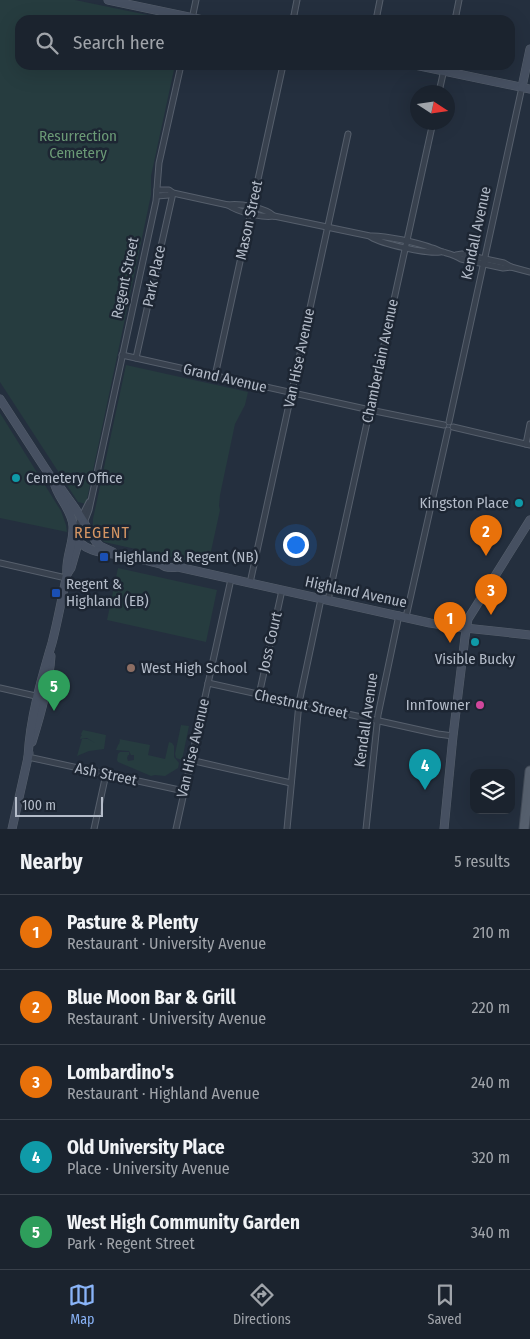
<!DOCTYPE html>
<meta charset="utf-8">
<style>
body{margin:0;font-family:"Fira Sans Condensed",sans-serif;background:#282f3a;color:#f1f3f6}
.controls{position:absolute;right:15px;bottom:15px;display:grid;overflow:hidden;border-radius:10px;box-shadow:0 5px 20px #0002}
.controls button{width:45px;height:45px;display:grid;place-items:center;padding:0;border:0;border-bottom:1px solid #39404a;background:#1b232e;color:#f1f3f6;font:25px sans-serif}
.compass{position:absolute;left:410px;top:85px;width:45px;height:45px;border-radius:50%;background:#1b232e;box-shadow:0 5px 20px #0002;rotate:102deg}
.scale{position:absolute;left:15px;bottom:12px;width:88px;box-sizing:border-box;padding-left:5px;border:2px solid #b4bcc9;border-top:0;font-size:14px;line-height:18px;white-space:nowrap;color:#b4bcc9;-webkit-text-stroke:4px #1d2633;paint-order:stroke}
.you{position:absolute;left:295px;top:544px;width:18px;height:18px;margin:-12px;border:4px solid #fff;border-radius:50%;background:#1a73e8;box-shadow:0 0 0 8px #1a73e833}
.badge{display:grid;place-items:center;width:32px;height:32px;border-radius:50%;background:#8ab4f8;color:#fff;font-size:16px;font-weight:700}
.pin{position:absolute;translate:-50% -41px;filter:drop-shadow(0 1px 2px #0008)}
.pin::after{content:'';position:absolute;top:26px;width:18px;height:15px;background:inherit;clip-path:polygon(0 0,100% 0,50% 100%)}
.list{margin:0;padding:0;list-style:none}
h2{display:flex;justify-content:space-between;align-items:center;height:65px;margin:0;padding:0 20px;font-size:21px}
h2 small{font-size:16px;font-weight:400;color:#a0a4aa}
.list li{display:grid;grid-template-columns:32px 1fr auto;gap:15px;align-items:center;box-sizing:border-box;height:75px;padding:0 20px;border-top:1px solid #39404a}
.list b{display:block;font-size:19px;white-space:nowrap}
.list p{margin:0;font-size:16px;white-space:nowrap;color:#a0a4aa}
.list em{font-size:16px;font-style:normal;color:#a0a4aa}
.icon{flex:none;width:28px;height:28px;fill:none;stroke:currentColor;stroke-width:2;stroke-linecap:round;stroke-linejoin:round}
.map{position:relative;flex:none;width:530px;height:829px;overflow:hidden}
.search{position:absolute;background:#1b232e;box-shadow:0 5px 20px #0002;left:15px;right:15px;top:15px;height:55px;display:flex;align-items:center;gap:12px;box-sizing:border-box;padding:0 18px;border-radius:15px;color:#a0a4aa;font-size:19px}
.sheet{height:440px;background:#1b232e}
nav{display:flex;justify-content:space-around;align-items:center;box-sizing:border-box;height:70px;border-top:1px solid #39404a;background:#1b232e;font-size:14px;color:#a0a4aa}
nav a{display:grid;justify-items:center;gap:2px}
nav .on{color:#8ab4f8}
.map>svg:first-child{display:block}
.green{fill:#263c3f}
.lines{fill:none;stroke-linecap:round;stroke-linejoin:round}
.street-casing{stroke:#565f6c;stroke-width:7}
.secondary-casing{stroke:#565f6c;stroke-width:9}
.primary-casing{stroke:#414a57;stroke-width:11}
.street{stroke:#38414e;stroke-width:5}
.secondary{stroke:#465061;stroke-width:8}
.primary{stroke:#56606e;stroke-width:9}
.culture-dot{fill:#0f9aa8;stroke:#1d2633;stroke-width:2}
.transit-dot{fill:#1a4fb4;stroke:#1d2633;stroke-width:2}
.education-dot{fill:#8d6e63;stroke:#1d2633;stroke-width:2}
.hotel-dot{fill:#d1479c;stroke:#1d2633;stroke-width:2}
.labels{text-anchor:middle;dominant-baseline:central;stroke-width:5;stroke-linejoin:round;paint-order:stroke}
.park-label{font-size:15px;fill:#6b9a76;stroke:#1d2633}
.street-label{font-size:15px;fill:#b4bcc9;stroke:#1d2633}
.poi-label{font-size:15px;fill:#b4bcc9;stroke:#1d2633;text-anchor:start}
.neighbourhood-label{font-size:16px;letter-spacing:1px;fill:#d59563;stroke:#1d2633}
</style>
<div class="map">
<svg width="530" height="829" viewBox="0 0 530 829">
<rect width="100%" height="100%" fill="#242f3e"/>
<g class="green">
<polygon points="0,0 75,0 172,20 20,20 20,65 175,65 151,176 151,195 86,504 78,502 0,382"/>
<polygon points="126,365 248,392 245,405 235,424 220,495 219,506 220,510 208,565 104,542 93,526 93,519"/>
<polygon points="0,413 61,511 66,525 67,532 0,518"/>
<polygon points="118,568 217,590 206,642 107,620"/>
<polygon points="181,725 189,726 182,760 176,758 175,754"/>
<polygon points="83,730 106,735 104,749 89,751 77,756 82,739 88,739 95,743 87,738 80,739 81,736 82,736 81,734"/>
<polygon points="119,739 150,745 148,755 165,759 169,742 172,743 174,746 174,757 179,763 178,768 165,776 155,775 151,776 118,762 117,760 118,754 120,752 129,752 129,755 128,755 127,758 128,761 134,760 134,755 131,755 129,751 116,750 118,745 119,744 120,740"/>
</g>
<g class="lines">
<g class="street-casing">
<g id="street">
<polyline points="192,19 196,0"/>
<polyline points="293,20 297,0"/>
<polyline points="376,20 380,0"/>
<polyline points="455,20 459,0"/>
<polyline points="439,92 445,65"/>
<path d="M157 190H169L173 193 228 205C238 212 262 218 274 216L370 236C384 235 419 243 432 248 436 249 439 251 443 252 450 254 455 255 461 259L503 268 511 267"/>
<polyline points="157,196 169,195 172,193"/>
<path d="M228 205C240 203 265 208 274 216"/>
<path d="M371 237C382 244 427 254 440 252"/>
<polyline points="456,255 462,254 504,263 511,267 530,272"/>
<polyline points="122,355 370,410 444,425"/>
<polyline points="136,358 173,193"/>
<polyline points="215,376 283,65"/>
<polyline points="449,422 522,87"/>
<polyline points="453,427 530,445"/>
<polyline points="526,444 530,424"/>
<polyline points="84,523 89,510 156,201 159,163 181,65"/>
<polyline points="75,530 89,502"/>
<polyline points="0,563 66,578"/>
<polyline points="250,583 348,134"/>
<polyline points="328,600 433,122"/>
<polyline points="406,617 448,430"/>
<polyline points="208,683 438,734 453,736"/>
<polyline points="0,688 40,697"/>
<polyline points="259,695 282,590"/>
<polyline points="28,757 184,791"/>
<polyline points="190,760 291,783"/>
<polyline points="94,829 106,774"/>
<polyline points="176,829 231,579"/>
<polyline points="287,829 299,703 321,599"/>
<polyline points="366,829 378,715 399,615"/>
</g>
</g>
<g class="secondary-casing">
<g id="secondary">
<polyline points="108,0 203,20"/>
<polyline points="415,65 530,89"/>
<polyline points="522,87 530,49"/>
<polyline points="0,399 54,482 60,487 75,508 96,542 100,546 113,552"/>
<path d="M73 534C83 552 102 553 121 555 134 557 148 561 161 564 165 568 172 568 178 567L430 623 456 627 530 635"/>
<polyline points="67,574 71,568 84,523"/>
<path d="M32 742C41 714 49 686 51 656"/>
<path d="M28 757C30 718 41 680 52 643 58 620 62 597 67 574 65 558 74 543 73 526 72 509 57 498 54 482"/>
<polyline points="12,829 29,753"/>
<polyline points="444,829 453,736 465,637 468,619 530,520"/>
</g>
</g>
<g class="primary-casing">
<polyline id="primary" points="524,829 530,771"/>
</g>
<use href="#street" class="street"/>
<use href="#secondary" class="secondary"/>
<use href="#primary" class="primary"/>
</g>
<g class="culture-dot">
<circle cx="16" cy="478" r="5"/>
<circle cx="519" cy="503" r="5"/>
<circle cx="475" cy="642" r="5"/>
</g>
<g class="transit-dot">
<rect x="99" y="552" width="10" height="10" rx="2.5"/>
<rect x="51" y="588" width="10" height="10" rx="2.5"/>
</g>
<circle class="education-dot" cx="131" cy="668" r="5"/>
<circle class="hotel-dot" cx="480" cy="705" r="5"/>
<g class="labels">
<g class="park-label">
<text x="78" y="136">Resurrection<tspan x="78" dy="17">Cemetery</tspan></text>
</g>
<g class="street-label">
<text transform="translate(249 220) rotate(-78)">Mason Street</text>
<text transform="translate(476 233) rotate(-78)">Kendall Avenue</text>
<text transform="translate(154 276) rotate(-78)">Park Place</text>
<text transform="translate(125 278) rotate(-78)">Regent Street</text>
<text transform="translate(299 358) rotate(-78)">Van Hise Avenue</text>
<text transform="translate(380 361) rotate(-78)">Chamberlain Avenue</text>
<text transform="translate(225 378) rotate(13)">Grand Avenue</text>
<text transform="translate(356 592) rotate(12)">Highland Avenue</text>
<text transform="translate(270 642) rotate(-77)">Joss Court</text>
<text transform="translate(301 704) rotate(12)">Chestnut Street</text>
<text transform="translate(366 720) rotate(-82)">Kendall Avenue</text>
<text transform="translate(193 748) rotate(-77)">Van Hise Avenue</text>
<text transform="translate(106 774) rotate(12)">Ash Street</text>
</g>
<g class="poi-label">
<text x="26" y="478">Cemetery Office</text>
<text x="509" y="503" text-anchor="end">Kingston Place</text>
<text x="114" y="557">Highland &amp; Regent (NB)</text>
<text x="66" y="584">Regent &amp;<tspan x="66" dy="17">Highland (EB)</tspan></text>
<text x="475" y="659" text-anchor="middle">Visible Bucky</text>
<text x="141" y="668">West High School</text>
<text x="470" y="705" text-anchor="end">InnTowner</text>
</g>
<g class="neighbourhood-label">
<text x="102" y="532">REGENT</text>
</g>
</g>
</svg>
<div class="controls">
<button><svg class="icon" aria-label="layers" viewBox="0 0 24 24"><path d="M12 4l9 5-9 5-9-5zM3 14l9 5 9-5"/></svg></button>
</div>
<svg class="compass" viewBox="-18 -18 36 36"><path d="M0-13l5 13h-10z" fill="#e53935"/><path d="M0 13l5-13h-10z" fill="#a0a4aa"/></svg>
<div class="scale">100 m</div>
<div class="you"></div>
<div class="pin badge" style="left:450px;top:643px;background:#e8710a">1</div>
<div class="pin badge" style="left:486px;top:556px;background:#e8710a">2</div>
<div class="pin badge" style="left:491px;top:615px;background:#e8710a">3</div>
<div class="pin badge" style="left:425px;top:790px;background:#0f9aa8">4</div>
<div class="pin badge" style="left:54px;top:711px;background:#2e9e5b">5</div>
<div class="search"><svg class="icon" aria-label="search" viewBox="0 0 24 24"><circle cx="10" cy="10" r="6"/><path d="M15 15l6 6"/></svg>Search here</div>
</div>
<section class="sheet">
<h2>Nearby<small>5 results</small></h2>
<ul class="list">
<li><span class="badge" style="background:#e8710a">1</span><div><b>Pasture &amp; Plenty</b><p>Restaurant · University Avenue</p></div><em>210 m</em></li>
<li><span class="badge" style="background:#e8710a">2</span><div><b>Blue Moon Bar &amp; Grill</b><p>Restaurant · University Avenue</p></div><em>220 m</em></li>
<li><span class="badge" style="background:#e8710a">3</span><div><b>Lombardino's</b><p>Restaurant · Highland Avenue</p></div><em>240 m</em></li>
<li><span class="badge" style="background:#0f9aa8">4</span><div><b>Old University Place</b><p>Place · University Avenue</p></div><em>320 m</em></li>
<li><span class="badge" style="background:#2e9e5b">5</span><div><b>West High Community Garden</b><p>Park · Regent Street</p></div><em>340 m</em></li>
</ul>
</section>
<nav>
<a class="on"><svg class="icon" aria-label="map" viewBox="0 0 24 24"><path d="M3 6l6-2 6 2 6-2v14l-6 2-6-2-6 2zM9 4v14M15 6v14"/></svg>Map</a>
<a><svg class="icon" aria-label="directions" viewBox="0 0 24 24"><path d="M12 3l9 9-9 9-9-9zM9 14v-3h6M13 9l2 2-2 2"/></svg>Directions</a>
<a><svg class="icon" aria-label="saved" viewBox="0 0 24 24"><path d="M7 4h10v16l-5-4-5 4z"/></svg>Saved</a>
</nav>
